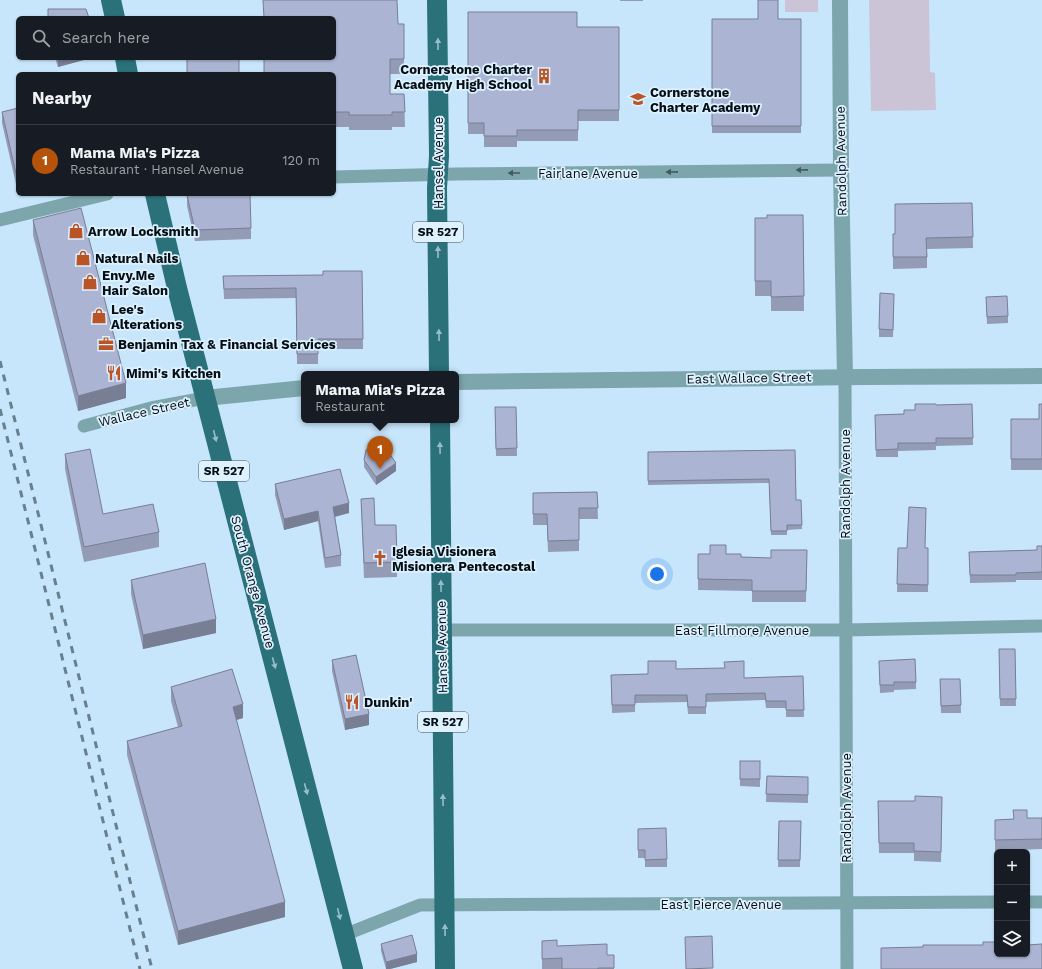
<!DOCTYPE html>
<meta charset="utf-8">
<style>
body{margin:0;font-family:"Work Sans",sans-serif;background:#242831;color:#f1f3f6}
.controls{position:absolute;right:12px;bottom:12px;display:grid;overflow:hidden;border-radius:6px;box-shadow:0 1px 3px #0004}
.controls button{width:36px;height:36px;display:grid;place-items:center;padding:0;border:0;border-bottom:1px solid #363941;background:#171b24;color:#f1f3f6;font:20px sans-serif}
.you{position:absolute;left:657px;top:574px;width:14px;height:14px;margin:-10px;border:3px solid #fff;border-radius:50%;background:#1a73e8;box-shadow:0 0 0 6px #1a73e833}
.badge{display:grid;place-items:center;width:26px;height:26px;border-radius:50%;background:#b45309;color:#fff;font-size:13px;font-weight:700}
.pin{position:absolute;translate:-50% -33px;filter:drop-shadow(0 1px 2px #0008)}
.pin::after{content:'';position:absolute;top:21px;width:14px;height:12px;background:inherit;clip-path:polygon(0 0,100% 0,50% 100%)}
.popup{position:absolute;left:301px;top:371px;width:158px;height:52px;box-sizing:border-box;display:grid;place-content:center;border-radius:6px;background:#171b24;filter:drop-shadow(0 1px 3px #0005);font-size:13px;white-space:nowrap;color:#9ea1a6}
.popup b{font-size:15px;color:#f1f3f6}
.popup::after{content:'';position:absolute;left:50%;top:100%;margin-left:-8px;border:8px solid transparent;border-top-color:#171b24}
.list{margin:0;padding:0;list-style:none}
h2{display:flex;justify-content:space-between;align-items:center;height:52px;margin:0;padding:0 16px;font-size:17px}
h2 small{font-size:13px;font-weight:400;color:#9ea1a6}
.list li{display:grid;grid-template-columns:26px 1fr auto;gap:12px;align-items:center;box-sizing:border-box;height:72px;padding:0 16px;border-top:1px solid #363941}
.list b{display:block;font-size:15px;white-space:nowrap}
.list p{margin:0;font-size:13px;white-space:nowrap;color:#9ea1a6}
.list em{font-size:13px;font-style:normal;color:#9ea1a6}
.icon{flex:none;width:22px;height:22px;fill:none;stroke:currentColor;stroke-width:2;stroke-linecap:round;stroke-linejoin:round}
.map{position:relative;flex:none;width:1042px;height:969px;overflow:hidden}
.search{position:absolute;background:#171b24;box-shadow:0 1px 3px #0004;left:16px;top:16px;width:320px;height:44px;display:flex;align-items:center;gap:10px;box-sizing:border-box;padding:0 14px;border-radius:6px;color:#9ea1a6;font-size:15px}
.panel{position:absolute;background:#171b24;box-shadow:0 1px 3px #0004;left:16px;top:72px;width:320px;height:124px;border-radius:6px}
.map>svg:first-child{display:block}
.green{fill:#cbc4d7}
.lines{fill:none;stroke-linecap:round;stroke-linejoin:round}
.minor{stroke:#7ca6ab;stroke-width:13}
.tertiary{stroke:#7ca6ab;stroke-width:16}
.primary{stroke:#2a7179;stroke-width:20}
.rail{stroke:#6a7f8e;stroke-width:3;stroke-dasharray:7 7;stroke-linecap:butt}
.wall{fill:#939bb5}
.shaded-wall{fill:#787e93}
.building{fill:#abb4d2;stroke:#787e93}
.oneway{fill:#96bec9}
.oneway2{fill:#405a60}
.labels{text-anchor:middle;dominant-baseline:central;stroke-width:3.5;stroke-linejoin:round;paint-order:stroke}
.shield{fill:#def1ff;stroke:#45525b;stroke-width:1}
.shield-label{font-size:12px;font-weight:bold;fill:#040e15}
.poi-label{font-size:13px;font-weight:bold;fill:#040e15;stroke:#def1ff;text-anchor:start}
.street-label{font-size:13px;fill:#040e15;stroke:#def1ff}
</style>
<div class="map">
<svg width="1042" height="969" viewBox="0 0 1042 969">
<rect width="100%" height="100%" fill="#c7e6fc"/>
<g class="green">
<rect x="785" y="0" width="33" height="12"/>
<polygon points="869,0 929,0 930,72 935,73 936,110 871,111"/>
</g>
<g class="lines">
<g class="minor">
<polyline points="334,177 456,174 841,170"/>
<polyline points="0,220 107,194"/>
<polyline points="845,377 847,969"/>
<polyline points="84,426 151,408 205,398"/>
<polyline points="442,630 845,630 1042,626"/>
<polyline points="1027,902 1042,902"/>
<polyline points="344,935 420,905 997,902"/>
</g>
<g class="tertiary">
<polyline points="840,0 841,170 845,377"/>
<polyline points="456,382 864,377 1042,376"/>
<polyline points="205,398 304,388"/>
</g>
<g class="primary">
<polyline points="111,0 115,18"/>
<polyline points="437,0 439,156 437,188 439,374"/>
<polyline points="125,58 128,74"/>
<polyline points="155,194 177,288 353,969"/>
<polyline points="440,420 445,969"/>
</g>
<g class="rail">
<polyline points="0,361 152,969"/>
<polyline points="0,409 140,969"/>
</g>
</g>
<g class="wall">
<rect x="620" y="0" width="23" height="1"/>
<polygon points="468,12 577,27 619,27 619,121 578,121 578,141 517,141 517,147 484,147 484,134 468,134"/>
<rect x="712" y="19" width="89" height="114"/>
<polygon points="398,24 404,24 404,74 390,74 390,94 404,94 405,127 392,127 392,130 349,130 349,127 334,127 334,74"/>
<polygon points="55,58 91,58 58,67"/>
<polygon points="18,108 18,193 2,123 2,112"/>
<polygon points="187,195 251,228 251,239 195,241 187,206"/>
<polygon points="972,203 973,248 927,249 927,268 893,269 893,234 895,234"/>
<polygon points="803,215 804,311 771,311 771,296 755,296 755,218 767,218"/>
<polygon points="33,220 126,398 78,411 33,235"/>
<polygon points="362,271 363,349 318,349 318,364 297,364 296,298 224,299 223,276 323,275"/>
<polygon points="986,297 1008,316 1008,323 987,324"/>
<polygon points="894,301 893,337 879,337 879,329"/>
<polygon points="972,404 973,445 936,446 936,450 898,451 898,457 876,457 875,415 904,414 915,410 936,405"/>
<polygon points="1042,404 1042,470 1011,470 1011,419 1039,419"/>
<polygon points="495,407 516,407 517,456 496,456"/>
<polygon points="795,450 796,500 801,500 802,529 787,530 787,535 771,535 769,483 648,485 648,452"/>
<polygon points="65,454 103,514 159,532 159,547 84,562 65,469"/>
<polygon points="364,460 396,471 376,485 364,467"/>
<polygon points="275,484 349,513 335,517 341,555 341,566 325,568 318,521 284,530 275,495"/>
<polygon points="597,492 598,519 579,519 579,551 548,552 547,525 533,525 533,493"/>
<polygon points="361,499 375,525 397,562 397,577 364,578"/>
<polygon points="1042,546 1042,580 1016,580 1016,582 970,583 969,552 1037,550"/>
<polygon points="898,548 928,548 928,592 897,592"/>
<polygon points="807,550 806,602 752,602 752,591 698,590 698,554 726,554 741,557 771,558"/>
<polygon points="131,580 216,633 143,649 131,594"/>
<polygon points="999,649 1015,649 1016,706 1000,706"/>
<polygon points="332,660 369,725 345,730 332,671"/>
<polygon points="879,668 916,682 916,689 894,690 894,692 880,693"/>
<polygon points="676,669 744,678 803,676 804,717 786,717 786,708 766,708 765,700 706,702 706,714 688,714 687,702 635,703 635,712 612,713 611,675 648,674"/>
<polygon points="940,679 960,679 961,713 941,713"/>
<polygon points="171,687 243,718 236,720 285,917 178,945 127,755 127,741 178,727 171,701"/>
<polygon points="760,761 760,787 740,786 740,779"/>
<polygon points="767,776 808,777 808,803 766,802"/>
<polygon points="942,797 941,862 914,861 914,853 879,853 878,801 915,801"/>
<polygon points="1042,818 1042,849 995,851 995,820"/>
<polygon points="779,821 801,821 800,867 778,867"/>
<polygon points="638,829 667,859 667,867 645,867 645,858 638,858"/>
<polygon points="542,941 557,946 607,955 614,955 614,969 542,969"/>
<polygon points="381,944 417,962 390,969 386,969 381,951"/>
</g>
<g class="shaded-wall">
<polygon points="58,58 91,58 58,67"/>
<polygon points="126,383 126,398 78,411 78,396"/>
<polygon points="396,463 396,471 376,485 376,477"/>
<polygon points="349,503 349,513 333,517 333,507"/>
<polygon points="318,511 318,521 284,530 284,519"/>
<polygon points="216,619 216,633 143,649 143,635"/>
<polygon points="243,704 243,718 233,721 233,707"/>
<polygon points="369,714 369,725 345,730 345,719"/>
<polygon points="285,902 285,917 178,945 178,931"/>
<polygon points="417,954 417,962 390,969 386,969 386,962"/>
</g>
<g class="building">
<polygon points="263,0 397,0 398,24 404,24 404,59 390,59 390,94 404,94 405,112 392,112 392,115 349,115 349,112 334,112 334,74 264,74 264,58 334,58 334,18 264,18"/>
<polygon points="758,0 778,0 778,19 801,19 801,126 712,126 712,19 758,19"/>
<polygon points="48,9 86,9 89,18 48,18"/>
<polygon points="468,12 577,12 577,27 619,27 619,110 578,110 578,130 517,130 517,136 484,136 484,123 468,123"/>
<rect x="187" y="59" width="52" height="15"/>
<polygon points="18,108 18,182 2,112"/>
<polygon points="188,194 250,194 251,228 195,230 187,195"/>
<polygon points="972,203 973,237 926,238 927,257 893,257 893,234 895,234 895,204"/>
<polygon points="81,208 126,383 78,396 33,220"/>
<polygon points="767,215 803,215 804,296 771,297 771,281 755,281 755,218 767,218"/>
<polygon points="323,271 362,271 363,339 318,339 318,354 297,354 296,288 224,289 223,276 323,275"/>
<polygon points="880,293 894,294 893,330 879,329"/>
<polygon points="1007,296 1008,316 987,317 986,297"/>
<polygon points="915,404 936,404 936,405 972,404 973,438 936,438 936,443 898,443 898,449 876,450 875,415 904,414 904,410 915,410"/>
<polygon points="1039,404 1042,404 1042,459 1011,459 1011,419 1039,419"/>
<polygon points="495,407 516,407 517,448 496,449"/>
<polygon points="374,444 384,446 396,463 376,477 364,460 366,450"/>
<polygon points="90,449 103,514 153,504 159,532 84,547 65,454"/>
<polygon points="795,450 796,500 801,500 802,525 787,525 787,531 771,531 769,479 648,481 648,452"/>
<polygon points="340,469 349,503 333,507 341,555 325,558 318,511 284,519 275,484"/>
<polygon points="597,492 598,508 579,508 579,540 548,541 547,514 533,514 533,493"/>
<polygon points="374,498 375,525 396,525 397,562 364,563 361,499"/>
<polygon points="909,507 926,508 925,548 928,548 928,585 897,584 898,548 907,548"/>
<polygon points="710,545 726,545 726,554 741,554 741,557 771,558 771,550 807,550 806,591 752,591 752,580 698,579 698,554 710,554"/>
<polygon points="1037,546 1042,546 1042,572 1016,573 1016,575 970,575 969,552 1037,550"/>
<polygon points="205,563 216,619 143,635 131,580"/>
<polygon points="999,649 1015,649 1016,699 1000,699"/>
<polygon points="356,655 369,714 345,719 332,660"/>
<polygon points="915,659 916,682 894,682 894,685 880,685 879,661"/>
<polygon points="648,661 676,661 676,669 725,668 724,662 744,661 744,678 803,676 804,710 786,710 786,701 766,701 765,693 706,694 706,707 688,707 687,695 635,695 635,705 612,705 611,675 648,674"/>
<polygon points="232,669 243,704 233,707 285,902 178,931 127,741 182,726 171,687"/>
<polygon points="940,679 960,679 961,705 941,706"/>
<rect x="740" y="761" width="20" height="18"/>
<polygon points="767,776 808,777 808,795 766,794"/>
<polygon points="915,796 942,797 941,852 914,851 914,843 879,843 878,801 915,801"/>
<polygon points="1013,810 1027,810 1027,818 1042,818 1042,839 995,840 995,820 1014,819"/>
<polygon points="779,821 801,821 800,860 778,860"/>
<polygon points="666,828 667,859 645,860 645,850 638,850 638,829"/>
<polygon points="412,935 417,954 386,962 381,944"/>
<polygon points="712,936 713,968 686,969 685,937"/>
<polygon points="557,940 557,946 607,944 607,955 614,955 614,968 598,968 598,969 562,969 562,958 542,959 542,941"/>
<polygon points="983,942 997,942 997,954 1027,954 1027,945 1042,944 1042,969 881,969 881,948 923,947 923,945 983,945"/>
</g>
<defs><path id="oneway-solid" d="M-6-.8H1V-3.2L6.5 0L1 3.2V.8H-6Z"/></defs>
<g class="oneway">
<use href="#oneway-solid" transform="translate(438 44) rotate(-90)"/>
<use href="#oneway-solid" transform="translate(438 252) rotate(-90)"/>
<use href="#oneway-solid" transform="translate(439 335) rotate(-91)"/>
<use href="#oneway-solid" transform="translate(215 436) rotate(76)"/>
<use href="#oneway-solid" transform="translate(440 448) rotate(-91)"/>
<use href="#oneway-solid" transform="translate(441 586) rotate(-91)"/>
<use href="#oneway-solid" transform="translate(274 663) rotate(75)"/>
<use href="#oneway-solid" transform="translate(306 789) rotate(75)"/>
<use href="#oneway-solid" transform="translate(443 800) rotate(-91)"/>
<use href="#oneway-solid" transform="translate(339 914) rotate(76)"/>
<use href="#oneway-solid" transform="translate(445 930) rotate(-91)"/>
</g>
<g class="oneway2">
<use href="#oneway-solid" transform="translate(802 170) rotate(179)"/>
<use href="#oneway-solid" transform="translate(672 172) rotate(179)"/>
<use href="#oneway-solid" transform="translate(514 173) rotate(180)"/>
</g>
<defs>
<g id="building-bare" transform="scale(1.2)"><path d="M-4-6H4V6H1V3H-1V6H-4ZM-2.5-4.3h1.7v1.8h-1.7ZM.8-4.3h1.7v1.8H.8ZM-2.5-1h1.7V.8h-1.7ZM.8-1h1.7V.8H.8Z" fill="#ba5427" stroke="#def1ff" stroke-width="2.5" paint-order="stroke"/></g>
<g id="school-bare" transform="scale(1.2)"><path d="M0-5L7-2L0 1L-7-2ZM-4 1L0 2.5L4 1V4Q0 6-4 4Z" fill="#ba5427" stroke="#def1ff" stroke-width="2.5" paint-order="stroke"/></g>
<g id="shop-bare" transform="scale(1.2)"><path d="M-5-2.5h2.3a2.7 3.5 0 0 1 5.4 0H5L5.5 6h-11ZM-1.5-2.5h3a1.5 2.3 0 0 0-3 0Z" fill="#ba5427" stroke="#def1ff" stroke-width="2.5" paint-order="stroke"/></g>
<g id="office-bare" transform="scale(1.2)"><path d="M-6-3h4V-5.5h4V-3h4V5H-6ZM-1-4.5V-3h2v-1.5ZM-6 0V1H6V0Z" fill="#ba5427" stroke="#def1ff" stroke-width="2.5" paint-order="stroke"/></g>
<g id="restaurant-bare" transform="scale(1.2)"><path d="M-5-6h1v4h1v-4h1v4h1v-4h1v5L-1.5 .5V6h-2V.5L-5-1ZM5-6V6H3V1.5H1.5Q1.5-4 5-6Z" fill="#ba5427" stroke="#def1ff" stroke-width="2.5" paint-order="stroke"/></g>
<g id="church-bare" transform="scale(1.2)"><path d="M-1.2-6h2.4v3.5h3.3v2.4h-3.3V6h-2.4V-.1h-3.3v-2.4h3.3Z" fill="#ba5427" stroke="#def1ff" stroke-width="2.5" paint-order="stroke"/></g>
</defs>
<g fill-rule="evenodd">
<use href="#building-bare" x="544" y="76"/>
<use href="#school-bare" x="638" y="99"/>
<use href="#shop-bare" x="76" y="231"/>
<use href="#shop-bare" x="83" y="258"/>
<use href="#shop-bare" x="90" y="282"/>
<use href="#shop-bare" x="99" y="316"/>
<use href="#office-bare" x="106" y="344"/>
<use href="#restaurant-bare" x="114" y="373"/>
<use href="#church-bare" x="380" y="558"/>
<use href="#restaurant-bare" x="352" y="702"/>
</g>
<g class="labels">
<g class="shield">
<rect x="413" y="222" width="50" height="20" rx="3"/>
<rect x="199" y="461" width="50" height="20" rx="3"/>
<rect x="418" y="712" width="50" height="20" rx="3"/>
</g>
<g class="shield-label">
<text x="438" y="232">SR 527</text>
<text x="224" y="471">SR 527</text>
<text x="443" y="722">SR 527</text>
</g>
<g class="poi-label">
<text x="532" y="69" text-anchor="end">Cornerstone Charter<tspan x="532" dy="15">Academy High School</tspan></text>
<text x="650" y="92">Cornerstone<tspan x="650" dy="15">Charter Academy</tspan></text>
<text x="88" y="231">Arrow Locksmith</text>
<text x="95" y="258">Natural Nails</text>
<text x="102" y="275">Envy.Me<tspan x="102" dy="15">Hair Salon</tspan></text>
<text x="111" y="309">Lee's<tspan x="111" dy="15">Alterations</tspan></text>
<text x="118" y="344">Benjamin Tax &amp; Financial Services</text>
<text x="126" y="373">Mimi's Kitchen</text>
<text x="392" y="551">Iglesia Visionera<tspan x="392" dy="15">Misionera Pentecostal</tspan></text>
<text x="364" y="702">Dunkin'</text>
</g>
<g class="street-label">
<text transform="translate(841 161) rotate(-91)">Randolph Avenue</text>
<text transform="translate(438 163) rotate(-90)">Hansel Avenue</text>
<text x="588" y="173">Fairlane Avenue</text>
<text transform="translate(749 378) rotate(-1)">East Wallace Street</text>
<text transform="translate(144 412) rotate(-13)">Wallace Street</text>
<text transform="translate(845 484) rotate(-90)">Randolph Avenue</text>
<text transform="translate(253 582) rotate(75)">South Orange Avenue</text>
<text x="742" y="630">East Fillmore Avenue</text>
<text transform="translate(442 647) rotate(-91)">Hansel Avenue</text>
<text transform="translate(846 808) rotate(-90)">Randolph Avenue</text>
<text x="721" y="904">East Pierce Avenue</text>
</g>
</g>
</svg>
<div class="controls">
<button>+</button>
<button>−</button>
<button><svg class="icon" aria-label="layers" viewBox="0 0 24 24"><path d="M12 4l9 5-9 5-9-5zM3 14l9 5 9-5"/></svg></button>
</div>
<div class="you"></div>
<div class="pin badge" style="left:380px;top:469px">1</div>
<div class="popup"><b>Mama Mia's Pizza</b>Restaurant</div>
<div class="search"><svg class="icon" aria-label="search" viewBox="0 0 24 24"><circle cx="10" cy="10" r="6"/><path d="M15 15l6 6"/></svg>Search here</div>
<section class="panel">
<h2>Nearby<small></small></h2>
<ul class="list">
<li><span class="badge">1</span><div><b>Mama Mia's Pizza</b><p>Restaurant · Hansel Avenue</p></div><em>120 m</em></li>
</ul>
</section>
</div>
